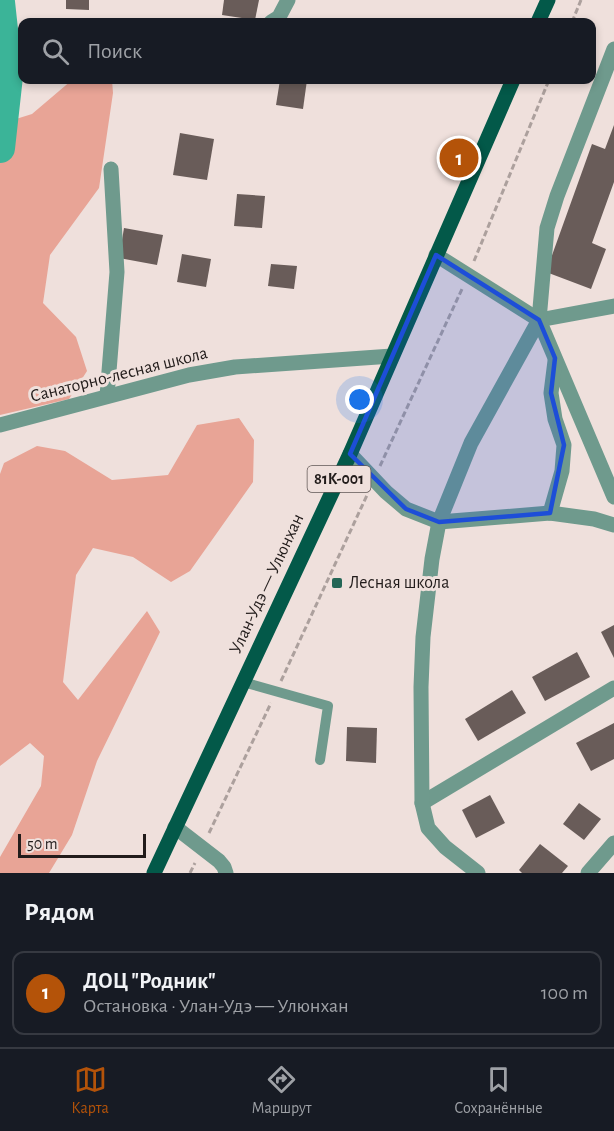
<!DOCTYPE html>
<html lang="ru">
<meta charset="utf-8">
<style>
body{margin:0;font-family:"Alegreya Sans",sans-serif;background:#242831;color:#f1f3f6}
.scale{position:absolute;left:18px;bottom:15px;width:128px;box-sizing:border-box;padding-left:6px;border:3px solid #221c1b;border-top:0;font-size:16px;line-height:21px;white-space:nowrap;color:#221c1b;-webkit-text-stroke:4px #efe0dc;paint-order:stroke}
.you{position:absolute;left:360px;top:400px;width:21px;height:21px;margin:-15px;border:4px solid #fff;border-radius:50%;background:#1a73e8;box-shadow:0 0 0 9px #1a73e833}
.badge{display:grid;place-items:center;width:39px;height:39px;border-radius:50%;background:#b45309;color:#fff;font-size:20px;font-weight:700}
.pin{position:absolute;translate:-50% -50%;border:3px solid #fff;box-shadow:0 2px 6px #0006}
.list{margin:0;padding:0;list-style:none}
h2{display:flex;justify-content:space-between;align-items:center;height:78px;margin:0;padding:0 24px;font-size:26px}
h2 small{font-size:20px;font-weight:400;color:#9ea1a6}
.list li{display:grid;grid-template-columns:39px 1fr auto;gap:18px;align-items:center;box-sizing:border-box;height:84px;margin:0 12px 12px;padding:0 12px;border:2px solid #363941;border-radius:12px}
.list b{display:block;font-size:22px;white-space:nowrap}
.list p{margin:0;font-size:20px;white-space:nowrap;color:#9ea1a6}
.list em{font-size:20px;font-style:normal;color:#9ea1a6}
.icon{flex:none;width:33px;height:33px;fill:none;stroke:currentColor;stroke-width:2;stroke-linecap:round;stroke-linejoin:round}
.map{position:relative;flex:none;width:614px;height:873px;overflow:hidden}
.search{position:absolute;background:#171b24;box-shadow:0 3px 9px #0003;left:18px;right:18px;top:18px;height:66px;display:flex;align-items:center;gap:15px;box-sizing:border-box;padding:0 21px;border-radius:12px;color:#9ea1a6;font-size:22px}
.sheet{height:174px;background:#171b24}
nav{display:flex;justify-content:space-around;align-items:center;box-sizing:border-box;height:84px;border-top:2px solid #363941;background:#171b24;font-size:16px;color:#9ea1a6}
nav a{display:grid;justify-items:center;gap:3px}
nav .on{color:#b45309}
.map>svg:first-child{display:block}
.green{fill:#e8a496}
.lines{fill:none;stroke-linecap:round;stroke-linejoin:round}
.river{stroke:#3bb498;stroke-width:30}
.building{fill:#695c59}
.path{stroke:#aca09d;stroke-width:3;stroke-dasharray:6 3;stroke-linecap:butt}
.lane{stroke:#6f9a8d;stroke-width:10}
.street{stroke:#6f9a8d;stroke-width:15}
.primary{stroke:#035949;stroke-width:15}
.marked{fill:#1d4ed8;fill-opacity:0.2;stroke:#1d4ed8;stroke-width:4.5;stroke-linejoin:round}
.poi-dot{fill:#236656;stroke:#efe0dc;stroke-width:2}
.labels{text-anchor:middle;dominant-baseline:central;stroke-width:6;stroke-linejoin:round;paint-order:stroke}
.shield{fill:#efe0dc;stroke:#605755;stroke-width:1.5}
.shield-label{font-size:16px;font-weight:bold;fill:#221c1b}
.street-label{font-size:18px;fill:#221c1b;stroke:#efe0dc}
.poi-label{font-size:18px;fill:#221c1b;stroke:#efe0dc;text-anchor:start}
</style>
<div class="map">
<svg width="614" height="873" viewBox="0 0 614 873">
<rect width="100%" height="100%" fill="#efe0dc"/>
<g class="green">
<polygon points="72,80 112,80 113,93 99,188 50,255 43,303 76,337 87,371 69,399 0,415 0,124 32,114"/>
<polygon points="239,418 254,440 253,482 190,571 171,582 133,557 93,548 76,575 63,682 78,700 147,611 160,632 97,761 72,835 49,873 0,873 0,857 41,786 44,756 30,743 0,766 0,474 4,463 37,446 65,451 112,480 168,475 197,425"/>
</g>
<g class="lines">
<polyline class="river" points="0,2 8,76 0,148"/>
</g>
<g class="building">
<polygon points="66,0 89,0 89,10 66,9"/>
<polygon points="224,0 259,0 255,20 222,15"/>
<polygon points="280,80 307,80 303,109 276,105"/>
<polygon points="614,125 614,182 592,243 606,249 591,289 546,272 592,144 605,149"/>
<polygon points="180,133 214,139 207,180 173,175"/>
<polygon points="237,194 265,196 262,228 234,226"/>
<polygon points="124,228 163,235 157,265 119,258"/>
<polygon points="182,254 211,259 206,287 177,282"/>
<polygon points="271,264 297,266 294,289 268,286"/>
<polygon points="614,625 614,658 601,632"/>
<polygon points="577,652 590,677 545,701 532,677"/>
<polygon points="512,690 526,713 478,741 465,719"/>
<polygon points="614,723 614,759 591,771 576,743"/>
<polygon points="347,727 377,728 376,763 346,761"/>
<polygon points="490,795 505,823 476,838 462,810"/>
<polygon points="579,803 601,819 584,840 563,824"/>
<polygon points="540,844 568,866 562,873 522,873 519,870"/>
</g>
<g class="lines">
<g class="path">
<polyline points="572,22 581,0"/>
<polyline points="474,261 549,80"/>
<polyline points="380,466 462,289"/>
<polyline points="281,681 368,493"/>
<polyline points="209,833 271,703"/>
<polyline points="190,873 195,863"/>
</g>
<polyline class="lane" points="243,682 328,706 320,760"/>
<g class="street">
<polyline points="271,22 279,17 288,0"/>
<polyline points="436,255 539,320 614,497"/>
<polyline points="539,320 614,306"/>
<polyline points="107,396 117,272 111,169"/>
<polyline points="0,425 189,375 235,367 392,356"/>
<polyline points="350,454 386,492 406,509 439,522 550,513 594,519 614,525"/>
<polyline points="550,513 562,471 564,445 555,419 551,393 555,361"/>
<polyline points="422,803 614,688"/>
<polyline points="175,827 219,861 224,867 226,873"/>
<polyline points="478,873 445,847 428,828 422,803 421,687 423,637 432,559 439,522 471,443 539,320 547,228 557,196 614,49"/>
<polyline points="588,873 614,843"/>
</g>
<g class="primary">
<polyline points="538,22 548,0"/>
<polyline points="154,873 350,454 513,80"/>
</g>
</g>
<path class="marked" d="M436 255 539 320 555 358 551 393 564 445 550 513 439 522 406 509 350 454Z"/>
<rect class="poi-dot" x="331" y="577" width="12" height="12" rx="3"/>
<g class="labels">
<rect class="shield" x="307.5" y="466" width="63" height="26" rx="4.5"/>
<g class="shield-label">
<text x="339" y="479">81К-001</text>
</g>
<g class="street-label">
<text transform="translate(119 375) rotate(-14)">Санаторно-лесная школа</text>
<text transform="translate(267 584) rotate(-65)">Улан-Удэ — Улюнхан</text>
</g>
<g class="poi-label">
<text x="349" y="583">Лесная школа</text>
</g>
</g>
</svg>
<div class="scale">50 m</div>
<div class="you"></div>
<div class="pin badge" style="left:459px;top:158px">1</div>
<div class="search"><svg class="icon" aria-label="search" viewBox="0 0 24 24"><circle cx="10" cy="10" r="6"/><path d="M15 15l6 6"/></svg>Поиск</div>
</div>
<section class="sheet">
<h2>Рядом<small></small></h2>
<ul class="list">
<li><span class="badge">1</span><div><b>ДОЦ &quot;Родник&quot;</b><p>Остановка · Улан-Удэ — Улюнхан</p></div><em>100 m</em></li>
</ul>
</section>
<nav>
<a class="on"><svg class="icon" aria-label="map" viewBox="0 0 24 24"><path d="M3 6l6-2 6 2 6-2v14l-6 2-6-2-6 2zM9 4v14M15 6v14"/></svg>Карта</a>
<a><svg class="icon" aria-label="directions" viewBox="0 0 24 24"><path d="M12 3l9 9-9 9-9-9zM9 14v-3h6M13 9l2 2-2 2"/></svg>Маршрут</a>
<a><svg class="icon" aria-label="saved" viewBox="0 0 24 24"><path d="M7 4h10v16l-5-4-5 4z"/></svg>Сохранённые</a>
</nav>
